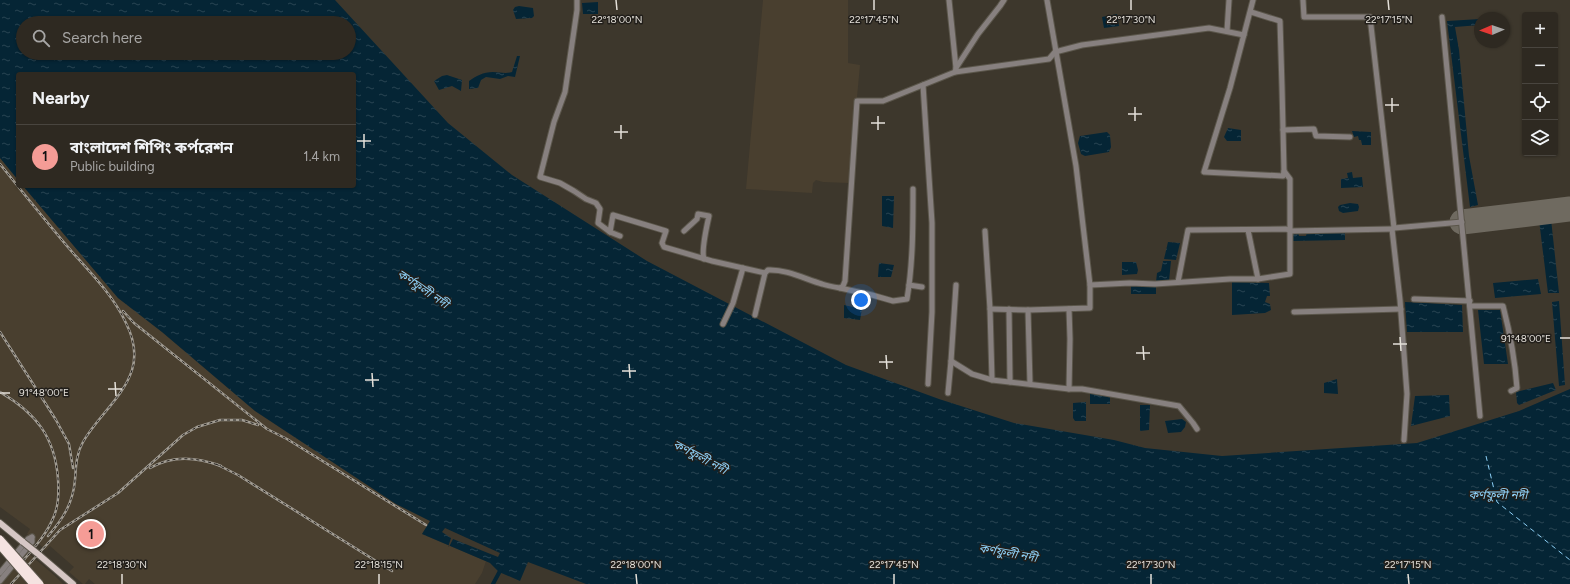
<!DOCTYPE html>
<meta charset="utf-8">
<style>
body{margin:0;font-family:Figtree,"Noto Sans Bengali",sans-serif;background:#36312a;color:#f1f3f6}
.controls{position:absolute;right:12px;top:12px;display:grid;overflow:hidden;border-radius:4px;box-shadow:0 1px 3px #0004}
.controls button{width:36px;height:36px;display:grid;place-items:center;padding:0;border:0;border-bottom:1px solid #49453f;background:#2e2921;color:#f1f3f6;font:20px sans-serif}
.compass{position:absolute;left:1474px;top:12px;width:36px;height:36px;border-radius:50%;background:#2e2921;box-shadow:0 1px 3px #0004;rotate:268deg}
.you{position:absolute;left:861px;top:300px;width:14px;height:14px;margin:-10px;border:3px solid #fff;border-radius:50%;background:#1a73e8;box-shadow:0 0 0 6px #1a73e833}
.badge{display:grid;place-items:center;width:26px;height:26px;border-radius:50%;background:#f59c96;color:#111;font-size:13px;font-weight:700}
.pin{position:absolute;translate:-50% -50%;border:2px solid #fff;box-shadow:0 1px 4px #0006}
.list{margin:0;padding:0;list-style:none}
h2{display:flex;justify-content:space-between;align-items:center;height:52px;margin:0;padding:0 16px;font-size:17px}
h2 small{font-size:13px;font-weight:400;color:#a7a6a5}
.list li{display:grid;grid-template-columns:26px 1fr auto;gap:12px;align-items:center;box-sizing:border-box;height:64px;padding:0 16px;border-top:1px solid #49453f}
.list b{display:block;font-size:15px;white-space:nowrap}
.list p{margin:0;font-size:13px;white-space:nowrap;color:#a7a6a5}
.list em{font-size:13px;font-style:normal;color:#a7a6a5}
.icon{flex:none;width:22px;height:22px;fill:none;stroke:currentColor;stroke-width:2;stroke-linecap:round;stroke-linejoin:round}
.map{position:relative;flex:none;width:1570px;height:584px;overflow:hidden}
.search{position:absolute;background:#2e2921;box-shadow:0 1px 3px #0004;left:16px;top:16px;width:340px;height:44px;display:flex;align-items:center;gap:10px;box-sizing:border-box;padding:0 14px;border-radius:22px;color:#a7a6a5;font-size:15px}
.panel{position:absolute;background:#2e2921;box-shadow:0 1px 3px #0004;left:16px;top:72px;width:340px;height:116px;border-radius:4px}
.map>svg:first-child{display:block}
.built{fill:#493f2f}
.water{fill:url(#water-ripples);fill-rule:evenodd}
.pier{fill:#3d372c}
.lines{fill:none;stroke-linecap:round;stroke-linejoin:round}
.canal{stroke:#052535;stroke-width:4}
.ferry{stroke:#8dd0f7;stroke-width:1;stroke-dasharray:5 4;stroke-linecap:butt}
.runway{stroke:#6f6a60;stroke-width:25}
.minor-casing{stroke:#5b564b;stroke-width:7}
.major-casing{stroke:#5b564b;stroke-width:8}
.minor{stroke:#87807f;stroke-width:5}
.major{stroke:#d6c7c5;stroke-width:6}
.rail-casing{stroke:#a19c93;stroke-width:2.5}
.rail{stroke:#211e1a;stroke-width:1;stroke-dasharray:3;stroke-linecap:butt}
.major-bridge-casing{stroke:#5b564b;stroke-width:8;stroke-linecap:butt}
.highway-bridge-casing{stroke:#5b564b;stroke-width:9;stroke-linecap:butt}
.major-bridge{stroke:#d6c7c5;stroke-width:6}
.highway-bridge{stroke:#f5e3e1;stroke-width:7}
.ticks{fill:none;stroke:#e5e1da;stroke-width:1.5}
.labels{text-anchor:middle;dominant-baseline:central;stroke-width:3;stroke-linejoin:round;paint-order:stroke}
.water-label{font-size:12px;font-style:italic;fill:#8dd0f7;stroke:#211e1a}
.ticks-label{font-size:10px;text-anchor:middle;fill:#e5e1da;stroke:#211e1a;stroke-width:3;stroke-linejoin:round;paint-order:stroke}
</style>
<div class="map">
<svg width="1570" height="584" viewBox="0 0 1570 584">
<defs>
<pattern id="water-ripples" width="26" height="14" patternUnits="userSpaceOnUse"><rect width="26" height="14" fill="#052535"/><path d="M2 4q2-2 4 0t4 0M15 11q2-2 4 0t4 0" fill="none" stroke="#294452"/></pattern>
</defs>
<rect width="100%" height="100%" fill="#3d372c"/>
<g class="built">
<polygon points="763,0 848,0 848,63 860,65 849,183 823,182 816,180 813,183 812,193 746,189"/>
<polygon points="0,158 18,180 18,186 23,186 118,298 162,332 255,411 396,504 430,521 422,534 486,561 482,573 475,584 95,584 89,579 85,584 83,584 69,572 74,567 50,546 46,550 27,534 30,529 0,507"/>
<polygon points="28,553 55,576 63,584 1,584"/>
</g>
<g class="water">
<path d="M0 0H335L448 123 512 175 647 261 846 365 939 399 1014 423 1114 440 1145 448 1222 456 1417 443 1519 411 1570 389V584H586L528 562 520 581 499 572 490 563 422 534 430 521 396 504 255 411 162 332 118 298 23 186H354V74H18V180L0 158ZM23 23H349V53H23Z"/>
<polygon points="598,2 598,14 583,14 582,3"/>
<polygon points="519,6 533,8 534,16 532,18 516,19 513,10 515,7"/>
<polygon points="1117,14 1119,26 1104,28 1102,17"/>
<polygon points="1480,19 1480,25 1455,27 1459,50 1469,156 1478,205 1470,207 1447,21"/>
<path d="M517 56H520L515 77 508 76 500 79 486 77 481 80 478 88 469 89V81C476 76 483 72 493 72 500 72 505 74 512 72Z"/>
<polygon points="447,75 462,80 461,91 452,86 439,90 434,81 442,76"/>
<polygon points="1228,128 1241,130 1241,141 1227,141 1224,137"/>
<polygon points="1352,131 1371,132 1371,145 1362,145 1361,140 1359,140 1358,136 1354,137"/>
<polygon points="1107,132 1110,135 1111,147 1109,152 1085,156 1081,154 1078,143 1080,136"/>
<polygon points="1352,172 1353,178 1362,177 1363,187 1341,188 1341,179 1348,178 1347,173"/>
<polygon points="882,196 894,196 893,228 882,226"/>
<polygon points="1350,203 1358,204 1359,207 1358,211 1343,213 1339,211 1338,207 1340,205"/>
<polygon points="1551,219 1559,293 1548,293 1539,220"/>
<polygon points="1298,231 1299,236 1306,236 1307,232 1345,231 1345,240 1293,241 1293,232"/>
<polygon points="1168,242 1180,243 1176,260 1164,259"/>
<polygon points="1163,261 1171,261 1169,281 1156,282 1157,273 1161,271"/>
<polygon points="1122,262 1136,262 1138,270 1137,274 1122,275"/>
<polygon points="879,263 894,265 891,277 878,277"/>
<polygon points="1538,279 1541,294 1495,298 1493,283"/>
<polygon points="1232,282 1269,283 1270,296 1267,296 1265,302 1270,304 1271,310 1265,313 1232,315"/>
<polygon points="1156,285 1156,294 1131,294 1131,286"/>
<polygon points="1559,301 1565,385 1559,386 1552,302"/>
<polygon points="1405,302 1462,305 1463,332 1407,332"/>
<polygon points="844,305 862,309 860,320 844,318"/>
<polygon points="1478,310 1500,310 1508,364 1484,364"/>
<polygon points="1337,379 1338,394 1324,393 1324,383"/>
<polygon points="1553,383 1556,390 1519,405 1517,403 1516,392"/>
<polygon points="1090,392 1110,396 1110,404 1090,404"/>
<polygon points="1449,395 1450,416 1411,426 1415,396"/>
<polygon points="1086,402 1086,421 1075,421 1073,418 1073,403"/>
<polygon points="1140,405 1150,405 1149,430 1140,431"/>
<polygon points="1182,419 1186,422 1185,427 1181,432 1168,433 1165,421"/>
</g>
<polygon class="pier" points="445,528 500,553 498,557 453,539 449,547 448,547 451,538 442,532"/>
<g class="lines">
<polyline class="canal" points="493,584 501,569"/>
<polyline class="ferry" points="1486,456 1497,502 1570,560"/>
<polyline class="runway" points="1462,222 1570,209"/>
<g class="minor-casing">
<g id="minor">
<polyline points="577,0 577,10 565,92 554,122 540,177 560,183 574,191 586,199 596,203 600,209 598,223 610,232 613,215 666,231 662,243 664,247 712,261 765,273"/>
<polyline points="949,0 956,68"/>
<polyline points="1253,0 1230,88 1204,172 1283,176 1284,171"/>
<polyline points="1303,0 1304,17 1370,17 1394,228 1392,229 1400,300 1407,394 1404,440"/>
<polyline points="1442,17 1480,416"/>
<polyline points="1227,31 1229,0"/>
<polyline points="955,72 956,68 978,34 1000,6 1004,0"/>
<polyline points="923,85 932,223 932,312 928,384"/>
<polyline points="1283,130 1314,129 1316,136 1350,137"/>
<path d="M913 189C913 226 913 263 907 299L893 301 872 295 840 288 843 286 845 281 857 101H883L955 72 1049 59 1055 52 1082 45 1209 28 1244 35"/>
<polyline points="1394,228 1462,222"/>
<polyline points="1248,230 1258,279"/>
<path d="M684 231 697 219 698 214 709 216C707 225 701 251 704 259"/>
<polyline points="985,231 990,309 992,380"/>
<polyline points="610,232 620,236"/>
<polyline points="1178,282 1188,230 1286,229 1291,231 1392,229"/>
<polyline points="909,285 922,287"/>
<polyline points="1090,285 1130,283 1155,284 1230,279 1258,279 1290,274 1290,179 1284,171 1282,87 1280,21 1251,12"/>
<polyline points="1414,299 1470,301"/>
<path d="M1470 306H1503C1510 333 1515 360 1517 388L1511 391"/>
<polyline points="990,309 1028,310 1090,308 1090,285 1076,166 1047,0"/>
<polyline points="1009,309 1010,382"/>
<polyline points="1028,310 1030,384"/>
<polyline points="1294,312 1401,309"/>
<path d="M755 315 765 273 768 270C786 269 805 279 822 284 828 286 834 287 840 288"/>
<polyline points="723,324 733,303 743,268"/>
<polyline points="951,361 956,285"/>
<polyline points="1069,389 1070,339 1069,309"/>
<polyline points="948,393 951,361 972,374 992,380 1069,389 1082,389 1179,406 1193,423 1197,429"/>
<polyline points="0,573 28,539 32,537"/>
<polyline points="0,581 32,542 32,537"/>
</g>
</g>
<g class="major-casing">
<g id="major">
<polyline points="0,523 23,542"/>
<polyline points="38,554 73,584"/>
</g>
</g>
<use href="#minor" class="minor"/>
<use href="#major" class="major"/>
<g class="rail-casing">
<g id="rail">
<path d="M0 164C24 194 48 224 73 253 92 274 114 297 126 323 133 337 137 354 132 370 123 398 97 417 83 442 76 454 76 467 75 480 73 503 63 519 48 536"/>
<polyline points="123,311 134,323 267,429 287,439 426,525"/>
<polyline points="0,332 56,420 69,444 73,468"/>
<path d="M0 392C36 413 55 437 58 479 59 492 59 504 54 516 47 534 34 548 21 563"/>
<polyline points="216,464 238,475 392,571"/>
<path d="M150 468C173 455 196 457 221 466"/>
<polyline points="11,584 60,530 118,493 183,435 197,427 220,420 242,420 258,425"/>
</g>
</g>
<use href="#rail" class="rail"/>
<g class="major-bridge-casing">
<polyline id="major-bridge" points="23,542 38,554"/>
</g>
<g class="highway-bridge-casing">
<g id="highway-bridge">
<polyline points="0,539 40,584"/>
<polyline points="0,546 33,584"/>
</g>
</g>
<use href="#major-bridge" class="major-bridge"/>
<use href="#highway-bridge" class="highway-bridge"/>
</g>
<path class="ticks" d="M616 0 617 10M874 0V10M1131 0V10M1388 0 1389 10M1392 98V112M1385 105H1399M1135 107V121M1128 114H1142M878 116V130M871 123H885M621 125V139M614 132H628M364 134V148M357 141H371M1400 337 1401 351M1560 338H1570M1393 344H1407M1143 346 1144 360M1136 353H1150M886 355 887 369M879 362H893M629 364 630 378M622 371H636M372 373 373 387M365 380H379M115 382 116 396M108 389H122M0 393H10M122 574V584M379 574V584M636 574 637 584M894 574V584M1151 574V584M1408 574 1409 584"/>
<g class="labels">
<g class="water-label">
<text transform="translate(423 289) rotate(34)">কর্ণফুলী নদী</text>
<text transform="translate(700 457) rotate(28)">কর্ণফুলী নদী</text>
<text x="1498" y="495">কর্ণফুলী নদী</text>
<text transform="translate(1008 553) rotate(10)">কর্ণফুলী নদী</text>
</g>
</g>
<g class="ticks-label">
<text x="617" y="23">22°18'00"N</text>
<text x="874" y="23">22°17'45"N</text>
<text x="1131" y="23">22°17'30"N</text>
<text x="1389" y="23">22°17'15"N</text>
<text x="1526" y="342">91°48'00"E</text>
<text x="44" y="396">91°48'00"E</text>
<text x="122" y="568">22°18'30"N</text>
<text x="379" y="568">22°18'15"N</text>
<text x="636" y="568">22°18'00"N</text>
<text x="894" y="568">22°17'45"N</text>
<text x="1151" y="568">22°17'30"N</text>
<text x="1408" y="568">22°17'15"N</text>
</g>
</svg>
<div class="controls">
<button>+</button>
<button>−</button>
<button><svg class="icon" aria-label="locate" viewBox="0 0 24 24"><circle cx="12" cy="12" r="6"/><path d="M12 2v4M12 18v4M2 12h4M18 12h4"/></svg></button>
<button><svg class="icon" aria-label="layers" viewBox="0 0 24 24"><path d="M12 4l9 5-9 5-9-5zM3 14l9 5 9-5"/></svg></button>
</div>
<svg class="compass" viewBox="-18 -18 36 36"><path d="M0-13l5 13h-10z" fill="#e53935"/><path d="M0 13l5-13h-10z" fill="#a7a6a5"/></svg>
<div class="you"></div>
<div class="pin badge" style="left:91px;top:534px">1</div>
<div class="search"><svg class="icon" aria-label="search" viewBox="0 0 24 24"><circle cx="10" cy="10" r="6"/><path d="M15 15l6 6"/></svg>Search here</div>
<section class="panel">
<h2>Nearby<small></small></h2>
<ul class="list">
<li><span class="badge">1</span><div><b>বাংলাদেশ শিপিং কর্পরেশন</b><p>Public building</p></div><em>1.4 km</em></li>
</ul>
</section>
</div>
